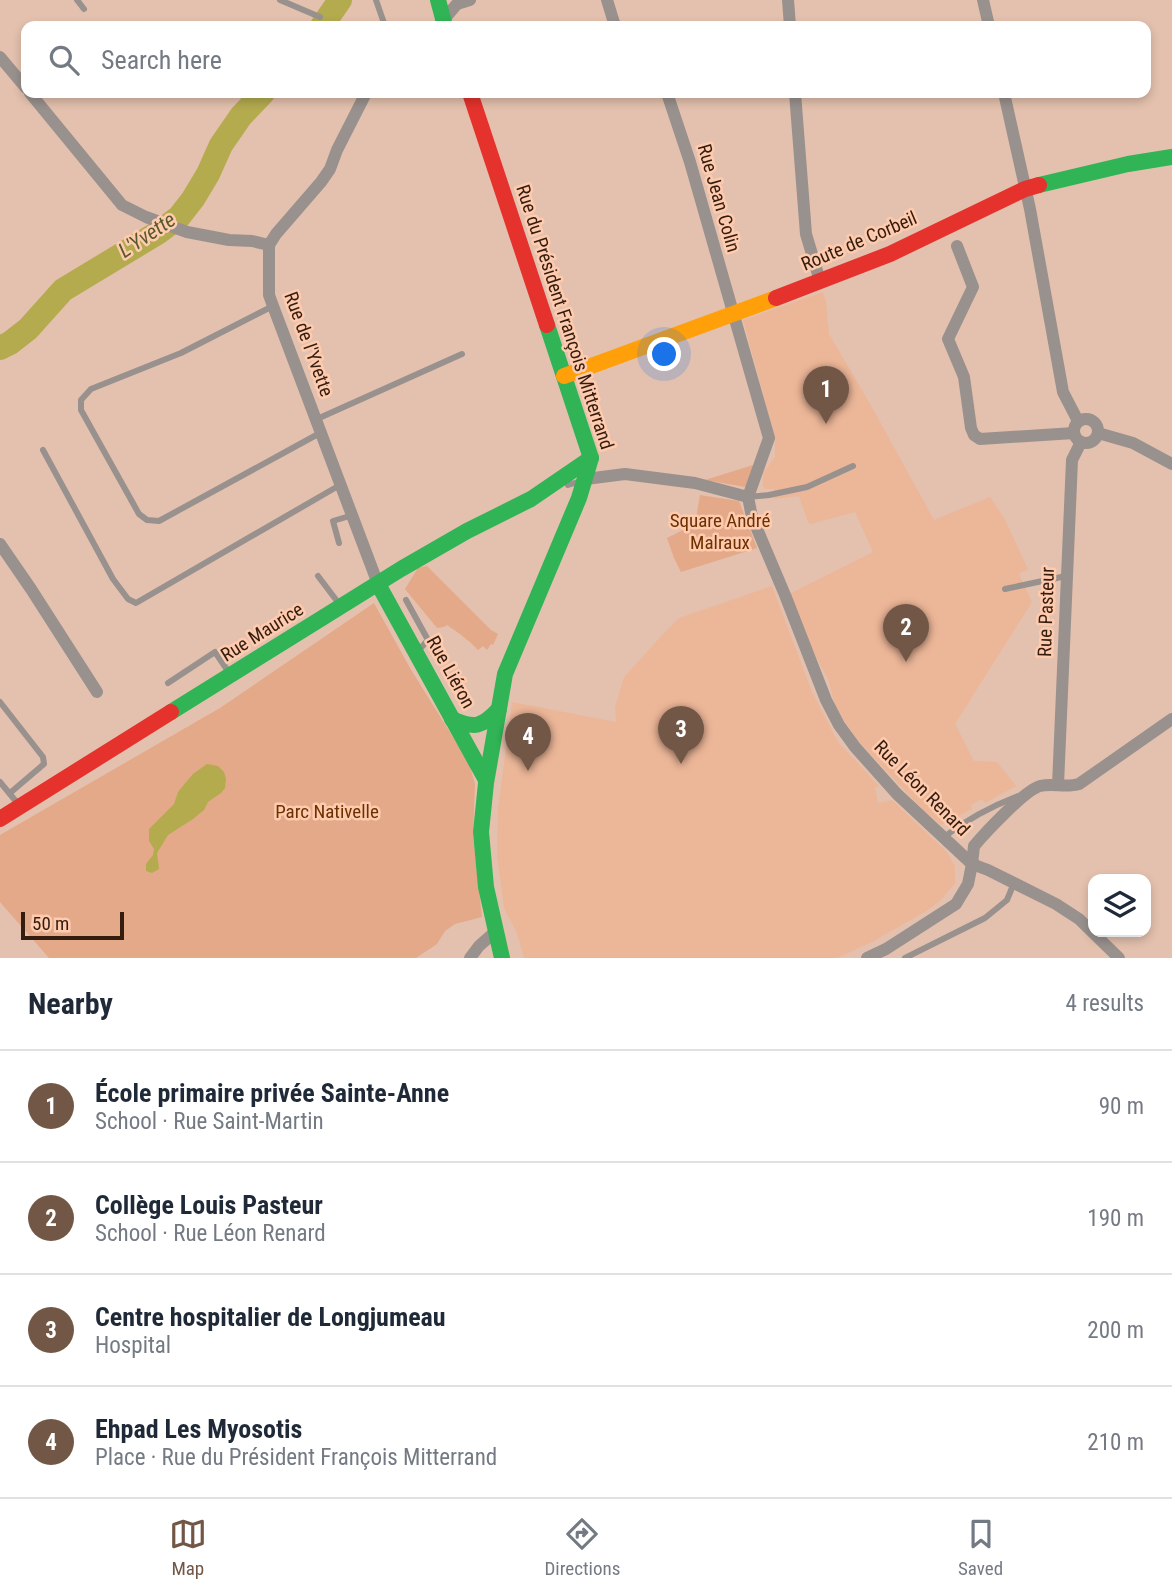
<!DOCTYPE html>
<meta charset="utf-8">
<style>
body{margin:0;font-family:"Roboto Condensed",sans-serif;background:#f6f6f7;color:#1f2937}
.controls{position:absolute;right:21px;bottom:21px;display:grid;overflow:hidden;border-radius:14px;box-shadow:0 4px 10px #0003}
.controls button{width:63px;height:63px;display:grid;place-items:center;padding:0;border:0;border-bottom:2px solid #e0e1e3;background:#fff;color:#1f2937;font:35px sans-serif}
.scale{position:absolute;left:21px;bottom:18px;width:103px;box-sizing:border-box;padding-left:7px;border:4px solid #341c0e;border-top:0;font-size:19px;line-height:24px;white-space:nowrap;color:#341c0e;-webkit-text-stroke:5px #ffcbaf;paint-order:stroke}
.you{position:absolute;left:665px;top:355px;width:24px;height:24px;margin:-18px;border:5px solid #fff;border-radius:50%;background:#1a73e8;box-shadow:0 0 0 10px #1a73e833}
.badge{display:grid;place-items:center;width:46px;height:46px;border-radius:50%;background:#725646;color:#fff;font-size:23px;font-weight:700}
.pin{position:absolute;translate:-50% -58px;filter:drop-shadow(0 2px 4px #0008)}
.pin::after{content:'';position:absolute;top:37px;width:24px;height:21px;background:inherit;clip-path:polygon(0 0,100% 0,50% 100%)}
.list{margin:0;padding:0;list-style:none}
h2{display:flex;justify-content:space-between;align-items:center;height:91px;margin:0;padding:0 28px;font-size:30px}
h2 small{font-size:23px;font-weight:400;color:#747a83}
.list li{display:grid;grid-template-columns:46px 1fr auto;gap:21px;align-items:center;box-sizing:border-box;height:112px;padding:0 28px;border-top:2px solid #e0e1e3}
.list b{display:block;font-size:26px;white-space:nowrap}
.list p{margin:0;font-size:23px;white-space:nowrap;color:#747a83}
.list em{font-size:23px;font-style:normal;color:#747a83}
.icon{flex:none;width:38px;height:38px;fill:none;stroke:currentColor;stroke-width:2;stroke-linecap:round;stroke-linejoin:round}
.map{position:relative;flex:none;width:1172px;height:958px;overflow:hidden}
.search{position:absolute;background:#fff;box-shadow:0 4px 10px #0003;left:21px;right:21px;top:21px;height:77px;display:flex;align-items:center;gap:18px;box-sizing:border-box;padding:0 24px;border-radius:14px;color:#747a83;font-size:26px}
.sheet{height:539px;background:#fff}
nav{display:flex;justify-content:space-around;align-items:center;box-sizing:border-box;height:98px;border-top:2px solid #e0e1e3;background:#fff;font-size:19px;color:#747a83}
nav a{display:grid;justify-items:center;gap:4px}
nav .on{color:#725646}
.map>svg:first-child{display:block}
.built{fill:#ecb698}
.green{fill:#e3a988}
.water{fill:#b4ab4f}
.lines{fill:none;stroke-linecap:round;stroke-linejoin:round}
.river{stroke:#b4ab4f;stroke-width:24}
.lane{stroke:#99918d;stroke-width:6}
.street{stroke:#99918d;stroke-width:12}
.fast{stroke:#30b455;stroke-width:16}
.slow{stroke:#ff9f0a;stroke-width:16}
.jam{stroke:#e5322d;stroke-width:16}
.labels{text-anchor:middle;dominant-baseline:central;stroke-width:5;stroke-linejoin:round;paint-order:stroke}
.street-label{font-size:19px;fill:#341c0e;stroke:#ffcbaf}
.park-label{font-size:19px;fill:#6d3001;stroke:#ffcbaf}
.water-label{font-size:21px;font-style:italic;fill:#58592a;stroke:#ffcbaf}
</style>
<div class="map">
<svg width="1172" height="958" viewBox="0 0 1172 958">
<rect width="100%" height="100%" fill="#e4c1ae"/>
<g class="built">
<polygon points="823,292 826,302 829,334 873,409 934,520 990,497 1004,518 1028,569 1019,574 1032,602 955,724 974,761 997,762 1016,786 985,803 982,799 971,805 972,809 941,825 921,808 857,740 836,708 828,679 815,655 789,594 873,552 855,512 811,524 808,522 799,496 774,499 774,489 765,489 763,486 763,473 775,457 775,438 743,320"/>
<polygon points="772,586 812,692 838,742 879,786 875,788 878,803 892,800 946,851 955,866 955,883 940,901 926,911 872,942 837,958 524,958 517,933 504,908 497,855 498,808 512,702 616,722 615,707 624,677 665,632 679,618"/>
</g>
<g class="green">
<polygon points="753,465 751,478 745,487 705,480"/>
<polygon points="700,495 739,501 757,548 681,572 674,558 667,538 695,524"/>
<path d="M427 566 491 630 498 634 493 645 491 644 487 650 483 646 478 650C470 641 457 632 447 625L444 627 437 628 405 589 418 568Z"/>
<polygon points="374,603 410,668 469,763 475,784 473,836 482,917 455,924 445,931 437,944 416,958 49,958 0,902 0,835 220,708"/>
</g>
<polygon class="water" points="207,764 218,766 224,772 226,779 225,788 221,793 208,802 204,810 193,819 168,835 157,853 159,869 152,873 146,871 146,864 153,855 154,849 149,841 149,829 174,804 178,792 187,781 193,774"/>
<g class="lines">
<g class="river">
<polyline points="322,26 340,0"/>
<polyline points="0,348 10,343 28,329 63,290 159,232 179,217 193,199 208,174 221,145 241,116 263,93"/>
</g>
<g class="lane">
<polyline points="77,0 84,9"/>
<polyline points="280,0 320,17"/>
<polyline points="376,0 385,26"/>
<polyline points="273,306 181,353 91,389 81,400 81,410 139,514 147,520 159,521 320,433"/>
<polyline points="317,419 462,354"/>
<polyline points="43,450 113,579 128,599 136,603 340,485"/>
<polyline points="568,485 581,481"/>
<polyline points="748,497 769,495 807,487 853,466"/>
<polyline points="339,543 333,521 353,515"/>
<polyline points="318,576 340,605"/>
<polyline points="1005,589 1066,576"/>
<polyline points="406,600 428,640 418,651"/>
<polyline points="168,683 215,652 230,674"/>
<polyline points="0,702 43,757 44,764 10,793"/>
<polyline points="0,782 19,805"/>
<path d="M944 837C966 820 992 806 1018 796"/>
<polyline points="905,958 985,918 1007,900 1014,883"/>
</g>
<g class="street">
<polyline points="607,0 615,26"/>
<polyline points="788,0 790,26"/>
<polyline points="983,0 989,26"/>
<polyline points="439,25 457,4 470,0"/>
<polyline points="0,57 26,88"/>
<polyline points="30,93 122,205 146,217 187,232 229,240 252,241 269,245"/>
<polyline points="366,93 337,150 330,169 321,182 276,234 269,245 269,295 273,306 378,584"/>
<polyline points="667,93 690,162 769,438 748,497"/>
<polyline points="795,93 806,234 820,281"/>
<polyline points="1004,93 1030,209 1063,392 1078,421"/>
<polyline points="957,246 973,287 948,339 964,377 971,428 974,435 980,439 1074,433"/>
<circle cx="1086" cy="431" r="12"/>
<polyline points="1098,433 1133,443 1172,464"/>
<polyline points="586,479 625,474 695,483 748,497"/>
<polyline points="748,497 752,517 785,595 826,700 839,725 855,747 897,794 972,864 988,870 1056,904 1079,919 1119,958"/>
<polyline points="0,544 31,589 97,692"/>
<polyline points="1058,785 1072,460 1081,442"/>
<polyline points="470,958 479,946 495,932"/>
<path d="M867 958 886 949 956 904 968 884 972 864 974 846C985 833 1025 790 1040 786 1053 783 1066 788 1079 784L1172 719"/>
</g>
<g class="fast">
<polyline points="438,0 445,26"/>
<polyline points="1039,185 1128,164 1172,157"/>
<polyline points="378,584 486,780"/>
<polyline points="171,712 401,569 467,531 531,499 591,458"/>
<path d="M452 719C475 729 482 727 499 709"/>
<polyline points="502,958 486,887 481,832 486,783 505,674 579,498 591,458 547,325"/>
</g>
<polyline class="slow" points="564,376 776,298"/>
<g class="jam">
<polyline points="470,93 547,325"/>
<polyline points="776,298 890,254 1025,189 1039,185"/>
<polyline points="0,819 171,712"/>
</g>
</g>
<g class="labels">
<g class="street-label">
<text transform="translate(719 198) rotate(74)">Rue Jean Colin</text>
<text transform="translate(859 241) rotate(-23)">Route de Corbeil</text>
<text transform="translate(565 317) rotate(72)">Rue du Président François Mitterrand</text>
<text transform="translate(309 344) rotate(70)">Rue de l'Yvette</text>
<text transform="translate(1046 612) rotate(-88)">Rue Pasteur</text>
<text transform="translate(262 632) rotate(-32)">Rue Maurice</text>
<text transform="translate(451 672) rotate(61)">Rue Liéron</text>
<text transform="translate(922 788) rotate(45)">Rue Léon Renard</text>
</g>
<g class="park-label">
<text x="720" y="520">Square André<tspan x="720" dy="22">Malraux</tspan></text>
<text x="327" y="811">Parc Nativelle</text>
</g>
<g class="water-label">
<text transform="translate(147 235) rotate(-34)">L'Yvette</text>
</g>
</g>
</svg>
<div class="controls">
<button><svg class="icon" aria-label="layers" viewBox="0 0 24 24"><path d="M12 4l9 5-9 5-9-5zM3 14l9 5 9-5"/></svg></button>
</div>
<div class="scale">50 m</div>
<div class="you"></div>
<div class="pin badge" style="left:826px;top:424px">1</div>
<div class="pin badge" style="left:906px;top:662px">2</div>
<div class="pin badge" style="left:681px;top:764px">3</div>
<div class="pin badge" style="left:528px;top:771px">4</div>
<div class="search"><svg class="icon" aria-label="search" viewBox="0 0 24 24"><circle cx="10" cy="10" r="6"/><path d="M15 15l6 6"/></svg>Search here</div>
</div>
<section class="sheet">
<h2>Nearby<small>4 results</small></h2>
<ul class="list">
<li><span class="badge">1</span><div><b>École primaire privée Sainte-Anne</b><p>School · Rue Saint-Martin</p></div><em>90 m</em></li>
<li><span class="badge">2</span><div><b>Collège Louis Pasteur</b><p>School · Rue Léon Renard</p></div><em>190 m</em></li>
<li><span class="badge">3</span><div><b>Centre hospitalier de Longjumeau</b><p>Hospital</p></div><em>200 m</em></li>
<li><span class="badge">4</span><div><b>Ehpad Les Myosotis</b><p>Place · Rue du Président François Mitterrand</p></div><em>210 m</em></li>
</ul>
</section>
<nav>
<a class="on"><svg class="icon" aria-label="map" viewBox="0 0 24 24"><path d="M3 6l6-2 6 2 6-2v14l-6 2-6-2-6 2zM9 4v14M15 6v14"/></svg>Map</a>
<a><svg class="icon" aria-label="directions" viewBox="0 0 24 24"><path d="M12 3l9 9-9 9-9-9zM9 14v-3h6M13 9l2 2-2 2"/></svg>Directions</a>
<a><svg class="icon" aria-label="saved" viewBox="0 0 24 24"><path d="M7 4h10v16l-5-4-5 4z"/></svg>Saved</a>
</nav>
